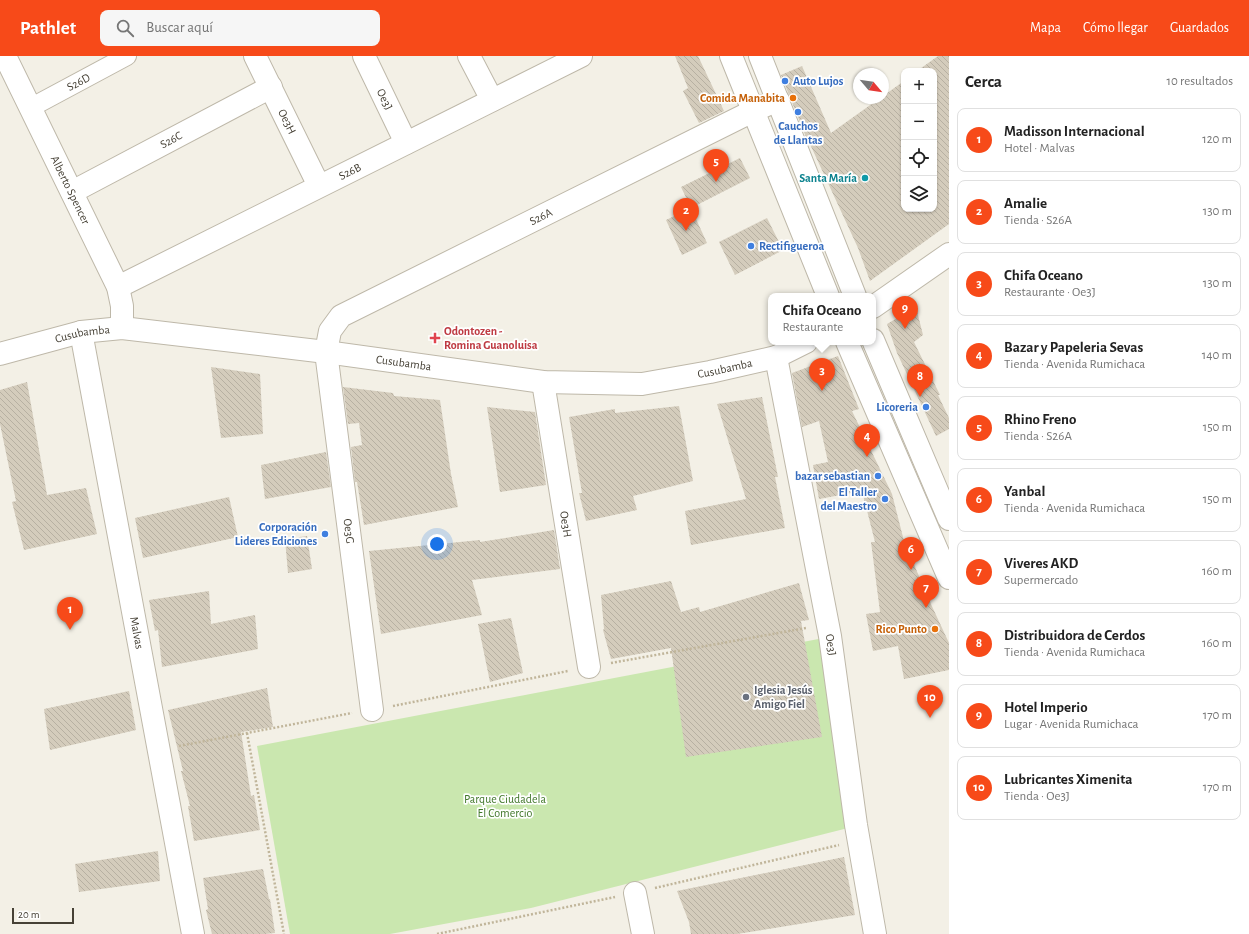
<!DOCTYPE html>
<html lang="es">
<meta charset="utf-8">
<style>
body{margin:0;font-family:"Alegreya Sans",sans-serif;background:#f6f6f6;color:#222}
.controls{position:absolute;right:12px;top:12px;display:grid;overflow:hidden;border-radius:8px;box-shadow:0 1px 3px #0004}
.controls button{width:36px;height:36px;display:grid;place-items:center;padding:0;border:0;border-bottom:1px solid #e0e0e0;background:#fff;color:#222;font:20px sans-serif}
.compass{position:absolute;left:853px;top:12px;width:36px;height:36px;border-radius:50%;background:#fff;box-shadow:0 1px 3px #0004;rotate:119deg}
.scale{position:absolute;left:12px;bottom:10px;width:62px;box-sizing:border-box;padding-left:4px;border:2px solid #464136;border-top:0;font-size:11px;line-height:14px;white-space:nowrap;color:#464136;-webkit-text-stroke:3px #fff;paint-order:stroke}
.you{position:absolute;left:437px;top:488px;width:14px;height:14px;margin:-10px;border:3px solid #fff;border-radius:50%;background:#1a73e8;box-shadow:0 0 0 6px #1a73e833}
.badge{display:grid;place-items:center;width:26px;height:26px;border-radius:50%;background:#f74a19;color:#fff;font-size:13px;font-weight:700}
.pin{position:absolute;translate:-50% -33px;filter:drop-shadow(0 1px 2px #0008)}
.pin::after{content:'';position:absolute;top:21px;width:14px;height:12px;background:inherit;clip-path:polygon(0 0,100% 0,50% 100%)}
.popup{position:absolute;left:768px;top:237px;width:108px;height:52px;box-sizing:border-box;display:grid;place-content:center;border-radius:8px;background:#fff;filter:drop-shadow(0 1px 3px #0005);font-size:13px;white-space:nowrap;color:#767676}
.popup b{font-size:15px;color:#222}
.popup::after{content:'';position:absolute;left:50%;top:100%;margin-left:-8px;border:8px solid transparent;border-top-color:#fff}
.list{margin:0;padding:0;list-style:none}
h2{display:flex;justify-content:space-between;align-items:center;height:52px;margin:0;padding:0 16px;font-size:17px}
h2 small{font-size:13px;font-weight:400;color:#767676}
.list li{display:grid;grid-template-columns:26px 1fr auto;gap:12px;align-items:center;box-sizing:border-box;height:64px;margin:0 8px 8px;padding:0 8px;border:1px solid #e0e0e0;border-radius:8px}
.list b{display:block;font-size:15px;white-space:nowrap}
.list p{margin:0;font-size:13px;white-space:nowrap;color:#767676}
.list em{font-size:13px;font-style:normal;color:#767676}
.icon{flex:none;width:22px;height:22px;fill:none;stroke:currentColor;stroke-width:2;stroke-linecap:round;stroke-linejoin:round}
.map{position:relative;flex:none;width:949px;height:878px;overflow:hidden}
header{display:flex;align-items:center;gap:24px;box-sizing:border-box;height:56px;padding:0 20px;background:#f74a19;color:#fff}
header strong{font-size:19px}
nav{display:flex;gap:22px;margin-inline-start:auto;font-size:14px}
.search{width:280px;height:36px;background:#f6f6f6;display:flex;align-items:center;gap:10px;box-sizing:border-box;padding:0 14px;border-radius:8px;color:#767676;font-size:15px}
main{display:flex}
aside{flex:1;background:#fff}
.map>svg:first-child{display:block}
.green{fill:#cae7af}
.building{fill:url(#building-back-hatch)}
.lines{fill:none;stroke-linecap:round;stroke-linejoin:round}
.pedestrian-casing{stroke:#beb8a9;stroke-width:20}
.minor-casing{stroke:#beb8a9;stroke-width:24}
.tertiary-casing{stroke:#beb8a9;stroke-width:24}
.path{stroke:#c0b59a;stroke-width:2.5;stroke-dasharray:2 2;stroke-linecap:butt}
.pedestrian{stroke:#fff;stroke-width:18}
.minor{stroke:#fff;stroke-width:22}
.tertiary{stroke:#fff;stroke-width:22}
.shop-dot{fill:#3f7fe0;stroke:#fff;stroke-width:1.5}
.food-dot{fill:#e8710a;stroke:#fff;stroke-width:1.5}
.culture-dot{fill:#0f9aa8;stroke:#fff;stroke-width:1.5}
.health-dot{fill:#e0444e;stroke:#fff;stroke-width:1.5}
.worship-dot{fill:#6b7280;stroke:#fff;stroke-width:1.5}
.labels{text-anchor:middle;dominant-baseline:central;stroke-width:3.5;stroke-linejoin:round;paint-order:stroke}
.shop-label{font-size:12px;font-weight:bold;fill:#366cbe;stroke:#fff;text-anchor:end}
.street-label{font-size:12px;fill:#464136;stroke:#fff}
.food-label{font-size:12px;font-weight:bold;fill:#c56008;stroke:#fff;text-anchor:end}
.culture-label{font-size:12px;font-weight:bold;fill:#0d838f;stroke:#fff;text-anchor:end}
.health-label{font-size:12px;font-weight:bold;fill:#be3a42;stroke:#fff;text-anchor:start}
.worship-label{font-size:12px;font-weight:bold;fill:#5b616d;stroke:#fff;text-anchor:start}
.park-label{font-size:12px;fill:#41772a;stroke:#fff}
</style>
<header>
<strong>Pathlet</strong>
<div class="search"><svg class="icon" aria-label="search" viewBox="0 0 24 24"><circle cx="10" cy="10" r="6"/><path d="M15 15l6 6"/></svg>Buscar aquí</div>
<nav><a>Mapa</a><a>Cómo llegar</a><a>Guardados</a></nav>
</header>
<main>
<div class="map">
<svg width="949" height="878" viewBox="0 0 949 878">
<defs>
<pattern id="building-back-hatch" width="6" height="6" patternUnits="userSpaceOnUse"><rect width="6" height="6" fill="#d4ccbc"/><path d="M-1 5l2 2M0 0l6 6M5-1l2 2" fill="none" stroke="#b7b0a2"/></pattern>
</defs>
<rect width="100%" height="100%" fill="#f3f0e6"/>
<polygon class="green" points="829,581 856,770 531,852 390,878 290,878 257,690"/>
<g class="building">
<polygon points="675,0 698,0 724,55 699,67 683,35 688,32"/>
<polygon points="938,0 949,0 949,168 870,225 858,192 809,86 808,86 781,19 802,10 831,77 880,42 883,42 883,40 904,25 904,153 934,153 934,15 917,15"/>
<polygon points="740,102 750,122 691,152 681,131"/>
<polygon points="691,152 707,187 682,199 666,164"/>
<polygon points="767,162 783,194 735,219 719,186"/>
<polygon points="916,251 923,279 914,286 940,339 938,339 949,362 949,373 936,380 897,297 887,268"/>
<polygon points="838,300 859,353 852,355 892,438 904,485 930,546 949,587 949,614 904,623 898,590 873,595 866,558 880,556 871,486 875,486 862,435 819,443 813,409 828,406 819,365 802,371 792,317"/>
<polygon points="211,311 260,318 263,378 221,382"/>
<polygon points="27,326 47,439 86,432 97,478 24,494 12,446 16,445 0,368 0,334"/>
<polygon points="343,331 393,337 394,340 440,344 451,418 458,451 364,469 358,432 357,426 355,426 351,391 362,389 359,367 348,368"/>
<polygon points="762,341 778,421 775,421 785,472 691,489 685,455 746,443 717,348"/>
<polygon points="679,350 693,425 633,440 637,454 586,465 579,437 582,437 569,361 615,353 615,357"/>
<polygon points="487,351 535,356 546,429 500,436"/>
<polygon points="326,396 331,431 265,443 261,409"/>
<polygon points="229,441 238,481 143,502 135,462"/>
<polygon points="554,474 560,513 472,524 482,559 381,578 369,495 480,484 480,486"/>
<polygon points="307,480 312,513 288,517 285,483"/>
<polygon points="671,525 681,556 699,551 700,556 799,527 809,564 801,565 822,681 686,701 671,592 611,603 603,574 604,573 601,539"/>
<polygon points="209,535 211,568 255,559 258,593 162,611 158,574 155,575 149,544"/>
<polygon points="511,562 523,617 490,626 478,568"/>
<polygon points="267,632 273,671 241,676 251,740 254,739 260,774 194,785 188,750 190,750 181,715 183,715 168,654"/>
<polygon points="129,635 136,674 50,694 44,653"/>
<polygon points="158,795 160,825 79,836 75,808"/>
<polygon points="844,801 855,859 737,878 691,878 689,866 677,835"/>
<polygon points="263,813 269,843 270,843 275,877 265,878 212,878 206,854 208,853 203,822"/>
</g>
<g class="lines">
<g class="pedestrian-casing">
<g id="pedestrian">
<path id="s1" d="M30 52 127 0"/>
</g>
</g>
<g class="minor-casing">
<g id="minor">
<path id="s2" d="M5 0 118 231 122 250V272"/>
<path id="s3" d="M255 0 319 130"/>
<path id="s4" d="M364 0 406 87"/>
<polyline points="469,0 492,44"/>
<path id="s5" d="M72 136 271 31"/>
<path id="s6" d="M118 231 581 0"/>
<path id="s7" d="M81 276 193 878"/>
<path id="s8" d="M776 301 830 580 856 769 875 878"/>
<path id="s9" d="M543 326 589 611"/>
<path id="s10" d="M372 654 326 296 330 275 341 260 753 55 778 44"/>
<polyline points="635,837 643,878"/>
</g>
</g>
<g class="tertiary-casing">
<g id="tertiary">
<polyline points="731,0 828,240"/>
<polyline points="760,0 855,240"/>
<polyline points="873,251 949,198"/>
<polyline points="873,284 949,463"/>
<polyline points="847,286 949,522"/>
<path id="s11" d="M0 298 81 276 122 272 326 296 543 326 642 328 710 316 776 301 806 286"/>
</g>
</g>
<g class="path">
<polyline points="611,607 806,572"/>
<polyline points="393,650 568,615"/>
<polyline points="247,677 284,878"/>
<polyline points="179,690 352,657"/>
<polyline points="655,832 839,789"/>
<polyline points="437,878 615,841"/>
</g>
<use href="#pedestrian" class="pedestrian"/>
<use href="#minor" class="minor"/>
<use href="#tertiary" class="tertiary"/>
</g>
<g class="shop-dot">
<circle cx="785" cy="25" r="4"/>
<circle cx="798" cy="56" r="4"/>
<circle cx="751" cy="190" r="4"/>
<circle cx="926" cy="351" r="4"/>
<circle cx="878" cy="420" r="4"/>
<circle cx="885" cy="443" r="4"/>
<circle cx="325" cy="478" r="4"/>
</g>
<g class="food-dot">
<circle cx="793" cy="42" r="4"/>
<circle cx="935" cy="573" r="4"/>
</g>
<circle class="culture-dot" cx="865" cy="122" r="4"/>
<path class="health-dot" d="M433 276h4v4h4v4h-4v4h-4v-4h-4v-4h4z"/>
<circle class="worship-dot" cx="746" cy="641" r="4"/>
<g class="labels">
<g class="shop-label">
<text x="793" y="25" text-anchor="start">Auto Lujos</text>
<text x="798" y="70" text-anchor="middle">Cauchos<tspan x="798" dy="14">de Llantas</tspan></text>
<text x="759" y="190" text-anchor="start">Rectifigueroa</text>
<text x="918" y="351">Licoreria</text>
<text x="870" y="420">bazar sebastian</text>
<text x="877" y="436">El Taller<tspan x="877" dy="14">del Maestro</tspan></text>
<text x="317" y="471">Corporación<tspan x="317" dy="14">Lideres Ediciones</tspan></text>
</g>
<g class="street-label">
<text stroke="none"><textPath href="#s1" startOffset="55">S26D</textPath></text>
<text stroke="none"><textPath href="#s4" startOffset="48">Oe3J</textPath></text>
<text stroke="none"><textPath href="#s3" startOffset="73">Oe3H</textPath></text>
<text stroke="none"><textPath href="#s5" startOffset="112">S26C</textPath></text>
<text stroke="none"><textPath href="#s6" startOffset="259">S26B</textPath></text>
<text stroke="none"><textPath href="#s2" startOffset="149">Alberto Spencer</textPath></text>
<text stroke="none"><textPath href="#s10" startOffset="624">S26A</textPath></text>
<text stroke="none"><textPath href="#s11" startOffset="85">Cusubamba</textPath></text>
<text stroke="none"><textPath href="#s11" startOffset="409">Cusubamba</textPath></text>
<text stroke="none"><textPath href="#s11" startOffset="733">Cusubamba</textPath></text>
<text stroke="none"><textPath href="#s9" startOffset="144">Oe3H</textPath></text>
<text transform="translate(349 475) rotate(83)">Oe3G</text>
<text stroke="none"><textPath href="#s7" startOffset="306">Malvas</textPath></text>
<text stroke="none"><textPath href="#s8" startOffset="293">Oe3J</textPath></text>
</g>
<g class="food-label">
<text x="785" y="42">Comida Manabita</text>
<text x="927" y="573">Rico Punto</text>
</g>
<g class="culture-label">
<text x="857" y="122">Santa María</text>
</g>
<g class="health-label">
<text x="444" y="275">Odontozen -<tspan x="444" dy="14">Romina Guanoluisa</tspan></text>
</g>
<g class="worship-label">
<text x="754" y="634">Iglesia Jesús<tspan x="754" dy="14">Amigo Fiel</tspan></text>
</g>
<g class="park-label">
<text x="505" y="743">Parque Ciudadela<tspan x="505" dy="14">El Comercio</tspan></text>
</g>
</g>
</svg>
<div class="controls">
<button>+</button>
<button>−</button>
<button><svg class="icon" aria-label="locate" viewBox="0 0 24 24"><circle cx="12" cy="12" r="6"/><path d="M12 2v4M12 18v4M2 12h4M18 12h4"/></svg></button>
<button><svg class="icon" aria-label="layers" viewBox="0 0 24 24"><path d="M12 4l9 5-9 5-9-5zM3 14l9 5 9-5"/></svg></button>
</div>
<svg class="compass" viewBox="-18 -18 36 36"><path d="M0-13l5 13h-10z" fill="#e53935"/><path d="M0 13l5-13h-10z" fill="#767676"/></svg>
<div class="scale">20 m</div>
<div class="you"></div>
<div class="pin badge" style="left:70px;top:574px">1</div>
<div class="pin badge" style="left:686px;top:175px">2</div>
<div class="pin badge" style="left:822px;top:335px">3</div>
<div class="popup"><b>Chifa Oceano</b>Restaurante</div>
<div class="pin badge" style="left:867px;top:401px">4</div>
<div class="pin badge" style="left:716px;top:126px">5</div>
<div class="pin badge" style="left:911px;top:514px">6</div>
<div class="pin badge" style="left:926px;top:552px">7</div>
<div class="pin badge" style="left:920px;top:341px">8</div>
<div class="pin badge" style="left:905px;top:273px">9</div>
<div class="pin badge" style="left:930px;top:662px">10</div>
</div>
<aside>
<h2>Cerca<small>10 resultados</small></h2>
<ul class="list">
<li><span class="badge">1</span><div><b>Madisson Internacional</b><p>Hotel · Malvas</p></div><em>120 m</em></li>
<li><span class="badge">2</span><div><b>Amalie</b><p>Tienda · S26A</p></div><em>130 m</em></li>
<li><span class="badge">3</span><div><b>Chifa Oceano</b><p>Restaurante · Oe3J</p></div><em>130 m</em></li>
<li><span class="badge">4</span><div><b>Bazar y Papeleria Sevas</b><p>Tienda · Avenida Rumichaca</p></div><em>140 m</em></li>
<li><span class="badge">5</span><div><b>Rhino Freno</b><p>Tienda · S26A</p></div><em>150 m</em></li>
<li><span class="badge">6</span><div><b>Yanbal</b><p>Tienda · Avenida Rumichaca</p></div><em>150 m</em></li>
<li><span class="badge">7</span><div><b>Viveres AKD</b><p>Supermercado</p></div><em>160 m</em></li>
<li><span class="badge">8</span><div><b>Distribuidora de Cerdos</b><p>Tienda · Avenida Rumichaca</p></div><em>160 m</em></li>
<li><span class="badge">9</span><div><b>Hotel Imperio</b><p>Lugar · Avenida Rumichaca</p></div><em>170 m</em></li>
<li><span class="badge">10</span><div><b>Lubricantes Ximenita</b><p>Tienda · Oe3J</p></div><em>170 m</em></li>
</ul>
</aside>
</main>
